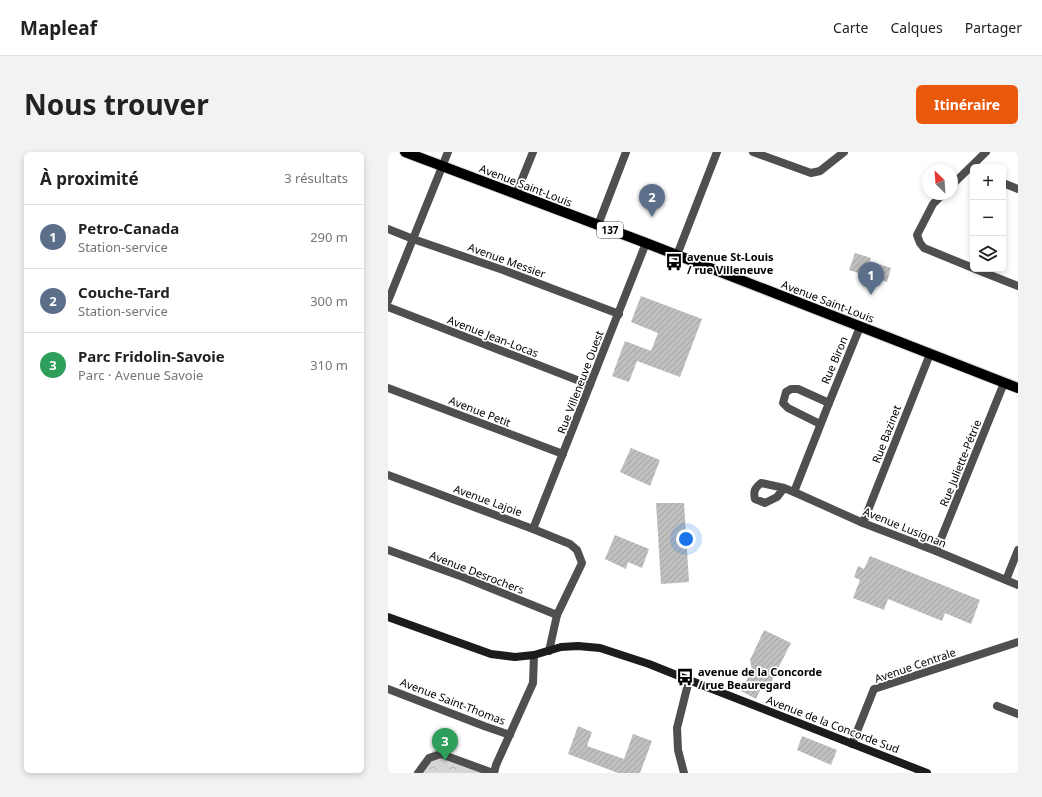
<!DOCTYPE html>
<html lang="fr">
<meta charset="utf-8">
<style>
body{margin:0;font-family:"Noto Sans",sans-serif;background:#f2f2f2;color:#222}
.controls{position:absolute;right:12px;top:12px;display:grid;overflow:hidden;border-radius:6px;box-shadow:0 2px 6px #0003}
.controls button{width:36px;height:36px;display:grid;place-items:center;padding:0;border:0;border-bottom:1px solid #e0e0e0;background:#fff;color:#222;font:20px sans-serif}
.compass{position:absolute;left:534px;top:12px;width:36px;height:36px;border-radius:50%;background:#fff;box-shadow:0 2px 6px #0003;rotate:335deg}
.you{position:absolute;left:298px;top:387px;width:14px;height:14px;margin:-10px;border:3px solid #fff;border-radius:50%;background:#1a73e8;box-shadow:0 0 0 6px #1a73e833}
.badge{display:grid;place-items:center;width:26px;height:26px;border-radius:50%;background:#ea580c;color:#fff;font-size:13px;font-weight:700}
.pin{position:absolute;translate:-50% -33px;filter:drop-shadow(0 1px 2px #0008)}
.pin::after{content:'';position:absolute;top:21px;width:14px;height:12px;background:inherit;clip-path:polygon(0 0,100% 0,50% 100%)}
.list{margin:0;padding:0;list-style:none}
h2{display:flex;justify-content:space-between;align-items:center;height:52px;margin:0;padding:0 16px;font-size:17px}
h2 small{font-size:13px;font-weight:400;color:#767676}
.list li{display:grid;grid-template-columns:26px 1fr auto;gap:12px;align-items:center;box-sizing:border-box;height:64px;padding:0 16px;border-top:1px solid #e0e0e0}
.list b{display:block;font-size:15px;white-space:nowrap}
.list p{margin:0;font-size:13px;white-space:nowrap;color:#767676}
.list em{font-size:13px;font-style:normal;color:#767676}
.icon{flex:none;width:22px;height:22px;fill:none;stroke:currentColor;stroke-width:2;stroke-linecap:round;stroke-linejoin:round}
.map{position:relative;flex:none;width:630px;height:621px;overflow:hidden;border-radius:6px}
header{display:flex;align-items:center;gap:24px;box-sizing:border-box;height:56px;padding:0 20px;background:#fff;border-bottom:1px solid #e0e0e0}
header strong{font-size:19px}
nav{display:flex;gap:22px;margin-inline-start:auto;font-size:14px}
.intro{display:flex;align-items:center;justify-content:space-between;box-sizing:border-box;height:96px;padding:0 24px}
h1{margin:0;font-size:28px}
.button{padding:10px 18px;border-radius:6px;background:#ea580c;color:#fff;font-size:14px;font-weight:700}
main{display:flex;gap:24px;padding:0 24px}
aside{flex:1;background:#fff;border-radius:6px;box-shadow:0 2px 6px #0003}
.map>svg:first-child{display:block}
.park{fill:url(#park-crowns)}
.building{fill:url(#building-hatch)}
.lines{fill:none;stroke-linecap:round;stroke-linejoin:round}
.primary-casing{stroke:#dbdbdb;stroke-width:12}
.street{stroke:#4f4f4f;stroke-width:8}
.secondary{stroke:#1c1c1c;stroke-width:8}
.primary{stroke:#000;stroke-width:10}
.labels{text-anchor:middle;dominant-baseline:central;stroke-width:3.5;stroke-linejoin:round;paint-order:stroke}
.shield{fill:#fff;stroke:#4c4c4c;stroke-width:1}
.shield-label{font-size:10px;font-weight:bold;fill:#000}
.street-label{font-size:11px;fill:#000;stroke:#fff}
.poi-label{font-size:11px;font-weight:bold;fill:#000;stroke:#fff;text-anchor:start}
</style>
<header>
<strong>Mapleaf</strong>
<nav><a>Carte</a><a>Calques</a><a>Partager</a></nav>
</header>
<div class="intro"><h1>Nous trouver</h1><a class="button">Itinéraire</a></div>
<main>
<aside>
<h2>À proximité<small>3 résultats</small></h2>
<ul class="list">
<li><span class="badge" style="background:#5c6f8a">1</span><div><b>Petro-Canada</b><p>Station-service</p></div><em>290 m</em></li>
<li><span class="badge" style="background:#5c6f8a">2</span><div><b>Couche-Tard</b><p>Station-service</p></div><em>300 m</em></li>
<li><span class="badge" style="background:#2e9e5b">3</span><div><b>Parc Fridolin-Savoie</b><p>Parc · Avenue Savoie</p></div><em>310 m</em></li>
</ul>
</aside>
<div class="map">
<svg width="630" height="621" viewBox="0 0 630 621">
<defs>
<pattern id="park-crowns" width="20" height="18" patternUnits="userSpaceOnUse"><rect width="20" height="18" fill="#d6d6d6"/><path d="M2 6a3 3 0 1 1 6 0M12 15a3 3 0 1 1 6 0" fill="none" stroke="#b6b6b6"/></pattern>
<pattern id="building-hatch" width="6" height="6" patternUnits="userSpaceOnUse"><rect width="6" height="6" fill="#bfbfbf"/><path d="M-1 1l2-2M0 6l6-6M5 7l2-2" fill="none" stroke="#a2a2a2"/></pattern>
</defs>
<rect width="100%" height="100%" fill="#fff"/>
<polygon class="park" points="45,598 109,621 33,621"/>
<g class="building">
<polygon points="467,101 483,106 482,109 503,116 499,130 461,118"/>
<polygon points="253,144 314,167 292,225 249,209 241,230 224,224 237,189 263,199 270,181 243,170"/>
<polygon points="243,296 272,308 262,334 232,320"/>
<polygon points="268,351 296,351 301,430 273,432"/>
<polygon points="227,383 261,397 254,416 240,410 238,417 217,407"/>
<polygon points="482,404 592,448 583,472 557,461 554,469 500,447 496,458 465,446 472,428 466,425 470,414 476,417"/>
<polygon points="376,478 403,491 380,536 374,534 368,547 353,539 364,518 362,508"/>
<polygon points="190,574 204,580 199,594 236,607 245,582 264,589 252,621 230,621 180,602"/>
<polygon points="414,584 449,598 443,613 409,598"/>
</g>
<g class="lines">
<g class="primary-casing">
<polyline id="primary" points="17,0 258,91 630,236"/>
</g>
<g class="street">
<polyline points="365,0 423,21 432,19 456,0"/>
<polyline points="615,31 630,37"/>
<polyline points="564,33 598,0"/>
<polyline points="128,42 145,0"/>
<polyline points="555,42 545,52 529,83 532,91 536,96 585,116"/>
<polyline points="210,73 238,0"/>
<polyline points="0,77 25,87 115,118 231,162"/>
<polyline points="289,103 329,0"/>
<polyline points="587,117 630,134"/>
<polyline points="0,149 60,0"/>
<polyline points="0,155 202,233"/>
<polyline points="0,236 175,302"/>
<polyline points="432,272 400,256 395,251 398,240 403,237 410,237 441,251"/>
<polyline points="0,323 145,377 182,392 189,398 194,411 169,463 161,499"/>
<path d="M396 336 389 345 377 351 367 347C365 339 367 336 373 331L396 336 406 340 475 371 548 399 630 433"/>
<polyline points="406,340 441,251 472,175"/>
<polyline points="475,371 542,202"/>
<polyline points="145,377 258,91"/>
<polyline points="0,398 75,425 169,463"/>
<polyline points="548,399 616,231"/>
<polyline points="618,428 630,398"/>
<polyline points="0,537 96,574 122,583"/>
<polyline points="609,554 630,562"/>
<polyline points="464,592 486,537 630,490"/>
<polyline points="30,621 41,606 53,602 105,621"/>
<polyline points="106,621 108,613 145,531 146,503"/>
<polyline points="296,621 290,598 289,576 301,528"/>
</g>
<polyline class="secondary" points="0,465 103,502 127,505 146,503 173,495 190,494 212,496 261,512 301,528 539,621"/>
<use href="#primary" class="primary"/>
</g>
<defs>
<g id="bus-bare" transform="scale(1.38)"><path d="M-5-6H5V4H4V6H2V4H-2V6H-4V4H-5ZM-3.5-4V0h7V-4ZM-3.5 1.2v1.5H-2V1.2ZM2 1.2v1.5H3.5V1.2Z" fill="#000" stroke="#fff" stroke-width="2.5" paint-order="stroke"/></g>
</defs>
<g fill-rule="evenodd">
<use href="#bus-bare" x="286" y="110"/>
<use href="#bus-bare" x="297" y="525"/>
</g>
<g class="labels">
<rect class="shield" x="209" y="70" width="26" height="16" rx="3"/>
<g class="shield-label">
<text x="222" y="78">137</text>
</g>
<g class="street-label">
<text transform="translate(138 33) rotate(21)">Avenue Saint-Louis</text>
<text transform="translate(119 108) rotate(20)">Avenue Messier</text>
<text transform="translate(440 149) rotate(21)">Avenue Saint-Louis</text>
<text transform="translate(105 184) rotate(21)">Avenue Jean-Locas</text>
<text transform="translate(446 208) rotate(-67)">Rue Biron</text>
<text transform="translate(192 230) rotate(-69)">Rue Villeneuve Ouest</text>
<text transform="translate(92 259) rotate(21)">Avenue Petit</text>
<text transform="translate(498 282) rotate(-69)">Rue Bazinet</text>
<text transform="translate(572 311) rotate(-68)">Rue Juliette-Pétrie</text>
<text transform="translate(100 348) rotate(20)">Avenue Lajoie</text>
<text transform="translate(517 375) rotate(22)">Avenue Lusignan</text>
<text transform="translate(89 420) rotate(21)">Avenue Desrochers</text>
<text transform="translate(527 513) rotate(-19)">Avenue Centrale</text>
<text transform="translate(65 549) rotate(21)">Avenue Saint-Thomas</text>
<text transform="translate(445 572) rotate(21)">Avenue de la Concorde Sud</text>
</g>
<g class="poi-label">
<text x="299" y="104">avenue St-Louis<tspan x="299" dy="13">/ rue Villeneuve</tspan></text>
<text x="310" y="519">avenue de la Concorde<tspan x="310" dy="13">/ rue Beauregard</tspan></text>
</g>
</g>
</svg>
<div class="controls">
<button>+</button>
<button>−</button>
<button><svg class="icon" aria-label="layers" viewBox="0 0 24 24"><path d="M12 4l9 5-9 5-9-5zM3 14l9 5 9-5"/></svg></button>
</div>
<svg class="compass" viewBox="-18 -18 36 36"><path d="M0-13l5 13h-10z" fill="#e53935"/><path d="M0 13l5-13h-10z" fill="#767676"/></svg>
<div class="you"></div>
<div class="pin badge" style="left:483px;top:143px;background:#5c6f8a">1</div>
<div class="pin badge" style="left:264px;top:65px;background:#5c6f8a">2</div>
<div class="pin badge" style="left:57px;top:609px;background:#2e9e5b">3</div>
</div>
</main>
